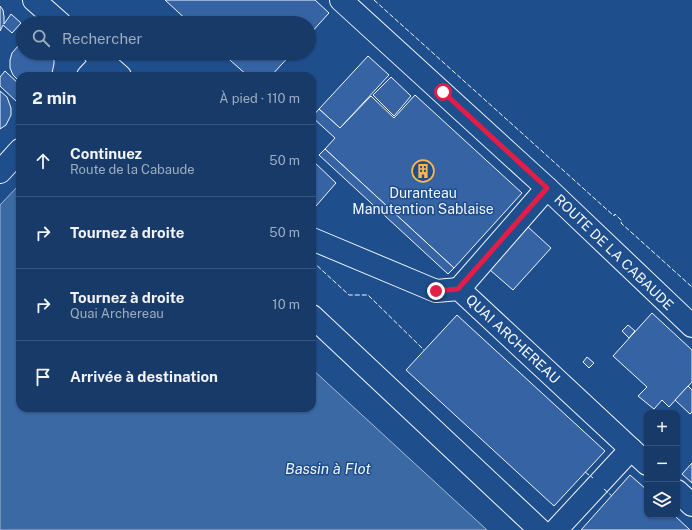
<!DOCTYPE html>
<html lang="fr">
<meta charset="utf-8">
<style>
body{margin:0;font-family:"Public Sans",sans-serif;background:#244571;color:#f1f3f6}
.controls{position:absolute;right:12px;bottom:12px;display:grid;overflow:hidden;border-radius:8px;box-shadow:0 1px 3px #0004}
.controls button{width:36px;height:36px;display:grid;place-items:center;padding:0;border:0;border-bottom:1px solid #36547d;background:#173a69;color:#f1f3f6;font:20px sans-serif}
.stop{position:absolute;width:12px;height:12px;margin:-9px;border:3px solid #e11d48;border-radius:50%;background:#fff}
.stop.end{background:#e11d48;border-color:#fff;box-shadow:0 1px 4px #0008}
.list{margin:0;padding:0;list-style:none}
h2{display:flex;justify-content:space-between;align-items:center;height:52px;margin:0;padding:0 16px;font-size:17px}
h2 small{font-size:13px;font-weight:400;color:#9eadc0}
.list li{display:grid;grid-template-columns:26px 1fr auto;gap:12px;align-items:center;box-sizing:border-box;height:72px;padding:0 16px;border-top:1px solid #36547d}
.list b{display:block;font-size:15px;white-space:nowrap}
.list p{margin:0;font-size:13px;white-space:nowrap;color:#9eadc0}
.list em{font-size:13px;font-style:normal;color:#9eadc0}
.icon{flex:none;width:22px;height:22px;fill:none;stroke:currentColor;stroke-width:2;stroke-linecap:round;stroke-linejoin:round}
.map{position:relative;flex:none;width:692px;height:530px;overflow:hidden}
.search{position:absolute;background:#173a69;box-shadow:0 1px 3px #0004;left:16px;top:16px;width:300px;height:44px;display:flex;align-items:center;gap:10px;box-sizing:border-box;padding:0 14px;border-radius:22px;color:#9eadc0;font-size:15px}
.panel{position:absolute;background:#173a69;box-shadow:0 1px 3px #0004;left:16px;top:72px;width:300px;height:340px;border-radius:12px}
.map>svg:first-child{display:block}
.water{fill:#3b69a3;stroke:#a8bbd7}
.building{fill:#3563a3;stroke:#f2f6ff}
.lines{fill:none;stroke-linecap:round;stroke-linejoin:round}
.minor-casing{stroke:#f2f6ff;stroke-width:24}
.minor{stroke:#1f4e8c;stroke-width:22}
.fence{stroke:#f2f6ff;stroke-width:1;stroke-dasharray:5 2;stroke-linecap:butt}
.route{stroke:#e11d48;stroke-width:5}
.labels{text-anchor:middle;dominant-baseline:central;stroke-width:3;stroke-linejoin:round;paint-order:stroke}
.poi-label{font-size:14px;fill:#f2f6ff;stroke:#1f4e8c}
.street-label{font-size:14px;fill:#f2f6ff;stroke:#1f4e8c}
.water-label{font-size:15px;font-style:italic;fill:#f2f6ff;stroke:#1f4e8c}
</style>
<div class="map">
<svg width="692" height="530" viewBox="0 0 692 530">
<rect width="100%" height="100%" fill="#1f4e8c"/>
<polygon class="water" points="20,184 20,408 312,408 312,369 487,530 0,530 0,205"/>
<g class="building">
<polygon points="165,0 315,0 329,13 309,35 309,23 190,23"/>
<polygon points="0,6 3,10 4,17 4,24 11,14 21,23 12,33 3,25 0,31"/>
<polygon points="23,43 23,53 51,53 54,57 54,64 52,73 50,76 20,76 20,82 13,75 10,68 10,60 12,53 19,45"/>
<polygon points="222,53 292,53 271,76 248,76"/>
<polygon points="368,56 389,75 340,128 319,109"/>
<polygon points="5,71 20,85 20,98 17,102 0,86 0,77"/>
<polygon points="391,77 411,96 394,116 373,95"/>
<polygon points="0,91 7,97 11,108 11,115 6,125 0,129"/>
<polygon points="415,95 522,193 454,268 325,149 335,138 312,117 319,109 340,128 371,96 394,118"/>
<polygon points="325,149 454,268 448,274 319,155"/>
<polygon points="312,160 336,183 316,206 312,206"/>
<polygon points="528,227 551,248 513,290 490,270"/>
<polygon points="652,313 692,350 692,382 669,407 662,400 654,409 638,396 647,387 613,356"/>
<polygon points="457,315 605,451 554,506 406,370"/>
<polygon points="628,325 635,331 629,338 622,331"/>
<polygon points="587,357 594,363 589,368 583,362"/>
<polygon points="688,386 692,390 692,412 690,414 675,400"/>
<polygon points="692,463 692,483 682,474"/>
<polygon points="630,475 647,490 647,515 674,515 690,530 581,530"/>
</g>
<g class="lines">
<g class="minor-casing">
<g id="minor">
<polyline points="34,0 60,23"/>
<polyline points="341,0 547,188 692,326"/>
<polyline points="94,53 120,76"/>
<polyline points="88,76 102,61"/>
<polyline points="0,172 20,150"/>
<polyline points="312,239 436,291 459,289 647,464"/>
<polyline points="459,289 547,188"/>
<polyline points="312,316 540,530"/>
<polyline points="677,491 692,505"/>
<polyline points="556,530 631,449"/>
</g>
</g>
<use href="#minor" class="minor"/>
<g class="fence">
<polyline points="374,0 614,216 615,214 622,221 621,223 692,287"/>
<polyline points="312,261 349,295 368,295 424,350"/>
<polyline points="585,472 593,478"/>
<polyline points="604,489 612,496"/>
</g>
</g>
<g class="lines">
<polyline class="route" points="436,291 458,289 547,188 443,92"/>
</g>
<defs>
<g id="building-ring" transform="scale(1.15)"><circle r="9.5" fill="#1f4e8c" stroke="#ffb74d" stroke-width="1.5"/><path d="M-4-6H4V6H1V3H-1V6H-4ZM-2.5-4.3h1.7v1.8h-1.7ZM.8-4.3h1.7v1.8H.8ZM-2.5-1h1.7V.8h-1.7ZM.8-1h1.7V.8H.8Z" fill="#ffb74d"/></g>
</defs>
<g fill-rule="evenodd">
<use href="#building-ring" x="423" y="171"/>
</g>
<g class="labels">
<g class="poi-label">
<text x="423" y="193">Duranteau<tspan x="423" dy="16">Manutention Sablaise</tspan></text>
</g>
<g class="street-label">
<text transform="translate(614 252) rotate(44)">ROUTE DE LA CABAUDE</text>
<text transform="translate(513 339) rotate(43)">QUAI ARCHEREAU</text>
</g>
<g class="water-label">
<text x="328" y="468">Bassin à Flot</text>
</g>
</g>
</svg>
<div class="controls">
<button>+</button>
<button>−</button>
<button><svg class="icon" aria-label="layers" viewBox="0 0 24 24"><path d="M12 4l9 5-9 5-9-5zM3 14l9 5 9-5"/></svg></button>
</div>
<div class="stop" style="left:443px;top:92px"></div>
<div class="stop end" style="left:436px;top:291px"></div>
<div class="search"><svg class="icon" aria-label="search" viewBox="0 0 24 24"><circle cx="10" cy="10" r="6"/><path d="M15 15l6 6"/></svg>Rechercher</div>
<section class="panel">
<h2>2 min<small>À pied · 110 m</small></h2>
<ul class="list">
<li><svg class="icon" aria-label="ahead" viewBox="0 0 24 24"><path d="M12 20V5M6 11l6-6 6 6"/></svg><div><b>Continuez</b><p>Route de la Cabaude</p></div><em>50 m</em></li>
<li><svg class="icon" aria-label="right" viewBox="0 0 24 24"><path d="M7 20v-9h11M14 6l5 5-5 5"/></svg><div><b>Tournez à droite</b></div><em>50 m</em></li>
<li><svg class="icon" aria-label="right" viewBox="0 0 24 24"><path d="M7 20v-9h11M14 6l5 5-5 5"/></svg><div><b>Tournez à droite</b><p>Quai Archereau</p></div><em>10 m</em></li>
<li><svg class="icon" aria-label="arrive" viewBox="0 0 24 24"><path d="M6 21V4h12l-3 4 3 4H6"/></svg><div><b>Arrivée à destination</b></div></li>
</ul>
</section>
</div>
